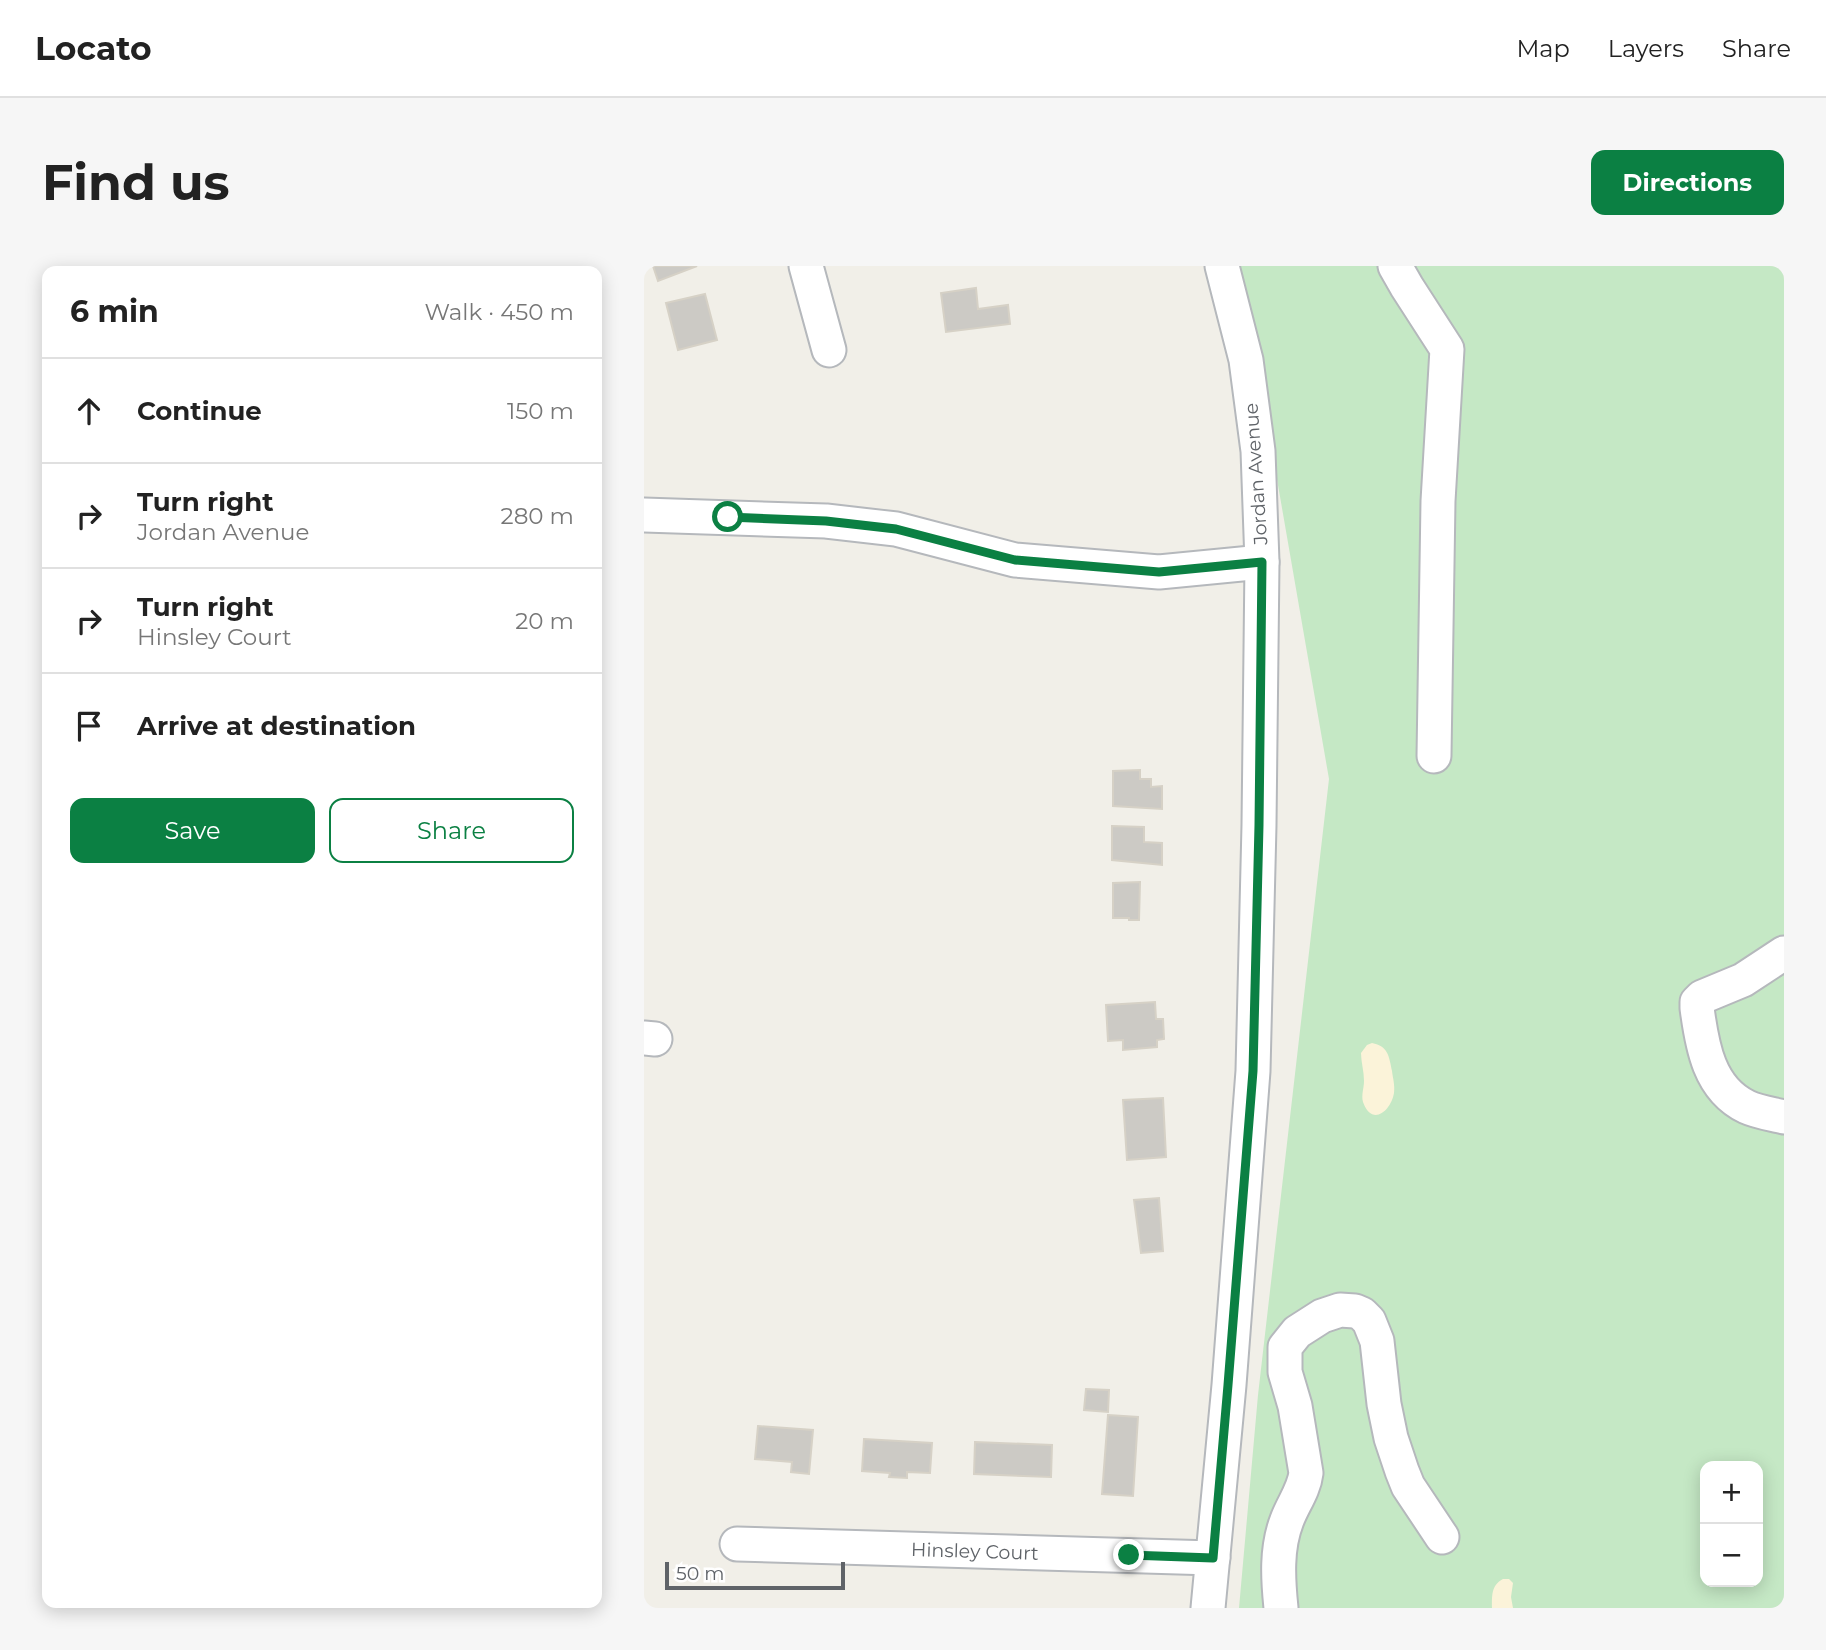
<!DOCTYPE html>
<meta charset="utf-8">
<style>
body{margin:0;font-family:Montserrat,sans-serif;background:#f6f6f6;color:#222}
.controls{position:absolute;right:21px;bottom:21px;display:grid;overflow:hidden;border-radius:14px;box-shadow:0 4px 18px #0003}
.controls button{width:63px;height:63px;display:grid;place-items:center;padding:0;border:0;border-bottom:2px solid #e0e0e0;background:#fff;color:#222;font:35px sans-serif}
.scale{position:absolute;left:21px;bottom:18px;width:180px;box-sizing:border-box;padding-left:7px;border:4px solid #5f6368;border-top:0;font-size:19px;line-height:24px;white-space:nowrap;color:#5f6368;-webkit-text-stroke:5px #fff;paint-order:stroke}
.stop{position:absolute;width:21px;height:21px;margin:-16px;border:5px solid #0b8043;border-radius:50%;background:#fff}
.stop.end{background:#0b8043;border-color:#fff;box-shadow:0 2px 7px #0008}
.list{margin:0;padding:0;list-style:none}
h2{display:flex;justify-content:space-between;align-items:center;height:91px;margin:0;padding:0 28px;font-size:30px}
h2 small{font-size:23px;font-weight:400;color:#767676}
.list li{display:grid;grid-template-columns:46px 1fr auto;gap:21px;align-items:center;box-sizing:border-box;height:105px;padding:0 28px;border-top:2px solid #e0e0e0}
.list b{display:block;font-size:26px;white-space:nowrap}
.list p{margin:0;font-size:23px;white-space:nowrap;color:#767676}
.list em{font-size:23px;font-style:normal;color:#767676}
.actions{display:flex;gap:14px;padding:21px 28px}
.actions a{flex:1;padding:16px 0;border:2px solid #0b8043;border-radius:14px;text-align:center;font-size:24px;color:#0b8043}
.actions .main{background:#0b8043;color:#fff}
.icon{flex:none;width:38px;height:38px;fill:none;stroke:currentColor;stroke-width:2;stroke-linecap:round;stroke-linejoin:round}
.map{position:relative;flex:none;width:1140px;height:1342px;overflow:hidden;border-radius:14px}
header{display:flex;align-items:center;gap:42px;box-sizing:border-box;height:98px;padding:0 35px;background:#fff;border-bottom:2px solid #e0e0e0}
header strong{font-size:33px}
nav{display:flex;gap:38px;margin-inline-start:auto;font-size:24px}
.intro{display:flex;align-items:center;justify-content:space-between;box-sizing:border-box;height:168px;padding:0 42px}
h1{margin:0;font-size:49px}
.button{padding:18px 32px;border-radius:14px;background:#0b8043;color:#fff;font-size:24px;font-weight:700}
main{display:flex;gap:42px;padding:0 42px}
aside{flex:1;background:#fff;border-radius:14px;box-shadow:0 4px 18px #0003}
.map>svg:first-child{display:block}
.green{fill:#c5e8c5;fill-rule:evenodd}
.sand{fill:#fbf3d9}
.building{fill:#cccac5;stroke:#d6d1c6;stroke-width:2}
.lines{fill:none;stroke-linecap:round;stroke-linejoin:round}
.minor-casing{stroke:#b5b8bc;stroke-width:37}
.minor{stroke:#fff;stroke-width:33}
.route{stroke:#0b8043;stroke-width:9}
.labels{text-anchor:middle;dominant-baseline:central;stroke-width:7;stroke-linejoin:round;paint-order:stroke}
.street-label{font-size:19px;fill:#5f6368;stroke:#fff}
</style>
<header>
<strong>Locato</strong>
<nav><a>Map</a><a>Layers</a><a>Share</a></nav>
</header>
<div class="intro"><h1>Find us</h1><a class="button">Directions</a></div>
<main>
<aside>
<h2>6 min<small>Walk · 450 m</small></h2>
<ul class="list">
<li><svg class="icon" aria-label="ahead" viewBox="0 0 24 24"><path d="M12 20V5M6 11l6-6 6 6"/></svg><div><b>Continue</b></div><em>150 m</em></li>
<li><svg class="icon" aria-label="right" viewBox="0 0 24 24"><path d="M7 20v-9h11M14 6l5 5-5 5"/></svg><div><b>Turn right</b><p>Jordan Avenue</p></div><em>280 m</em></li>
<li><svg class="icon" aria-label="right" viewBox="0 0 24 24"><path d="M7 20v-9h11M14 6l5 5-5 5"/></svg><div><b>Turn right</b><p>Hinsley Court</p></div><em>20 m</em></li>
<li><svg class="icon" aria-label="arrive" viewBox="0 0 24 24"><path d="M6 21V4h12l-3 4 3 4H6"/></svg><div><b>Arrive at destination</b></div></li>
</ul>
<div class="actions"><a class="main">Save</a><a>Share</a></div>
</aside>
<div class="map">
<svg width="1140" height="1342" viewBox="0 0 1140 1342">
<rect width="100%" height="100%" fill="#f1efe8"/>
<path class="green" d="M596 0H1140V1342H595L614 1129 685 513ZM1061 1200H1114V1316H1061Z"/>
<g class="sand">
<path d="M728 777C744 780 745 790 748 805 749 813 751 819 750 827 747 845 728 861 719 836 717 829 720 822 720 815 720 805 717 796 717 787L723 779Z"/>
<path d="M859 1313H865L869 1317 867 1331 869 1342H848C848 1330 847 1319 859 1313Z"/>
</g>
<g class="building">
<polygon points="9,0 53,0 14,15"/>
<polygon points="332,22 334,43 364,39 366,58 302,66 297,27"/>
<polygon points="61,28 73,74 34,84 22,37"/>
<polygon points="496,504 496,513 507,513 507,521 518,520 518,543 469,540 469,505"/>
<polygon points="468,560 500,561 500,576 518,577 518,599 468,594"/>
<polygon points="496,616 495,654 485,654 485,652 469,652 469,617"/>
<polygon points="511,736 512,753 519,753 520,773 513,774 513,781 479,784 479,774 464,775 462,739"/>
<polygon points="519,832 522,891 483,894 479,834"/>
<polygon points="515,932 519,985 497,987 490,934"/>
<polygon points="442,1123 465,1124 464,1146 440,1144"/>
<polygon points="464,1149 494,1151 489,1230 458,1228"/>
<polygon points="114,1160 169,1164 165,1208 147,1206 148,1196 111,1193"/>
<polygon points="220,1173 288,1177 286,1207 263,1206 263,1212 245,1211 246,1207 218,1205"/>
<polygon points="331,1176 408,1179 407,1211 330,1208"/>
</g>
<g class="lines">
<g class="minor-casing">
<g id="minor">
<polyline points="162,0 185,84"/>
<polyline points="751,0 763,21 803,83 794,235 790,490"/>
<polyline points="0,249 182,255 252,263 371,294 515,306 618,296"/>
<path d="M1140 687 1099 714 1058 731 1053 736V742C1058 780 1065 823 1103 841 1114 846 1128 848 1140 851"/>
<polyline points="0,772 11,773"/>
<path id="s1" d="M93 1278 569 1292"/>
<polyline points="564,1342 585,1119 609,805 615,559 618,296 614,185 602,94 578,0"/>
<path d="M637 1342C634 1313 632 1282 643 1254 649 1238 660 1224 662 1207L651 1140 641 1106V1081L653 1066 678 1050 696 1044 711 1045 718 1048 725 1055 733 1075 740 1138 747 1172 758 1205 764 1220 798 1271"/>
</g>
</g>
<use href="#minor" class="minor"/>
</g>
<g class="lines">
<polyline class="route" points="84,251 182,255 252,263 371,294 515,306 618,296 615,559 609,805 584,1119 569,1292 485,1289"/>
</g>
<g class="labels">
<g class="street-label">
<text transform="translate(612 208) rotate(-94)">Jordan Avenue</text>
<text stroke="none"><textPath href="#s1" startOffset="238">Hinsley Court</textPath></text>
</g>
</g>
</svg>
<div class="controls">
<button>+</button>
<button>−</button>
</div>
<div class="scale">50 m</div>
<div class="stop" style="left:84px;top:251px"></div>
<div class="stop end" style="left:485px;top:1289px"></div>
</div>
</main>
